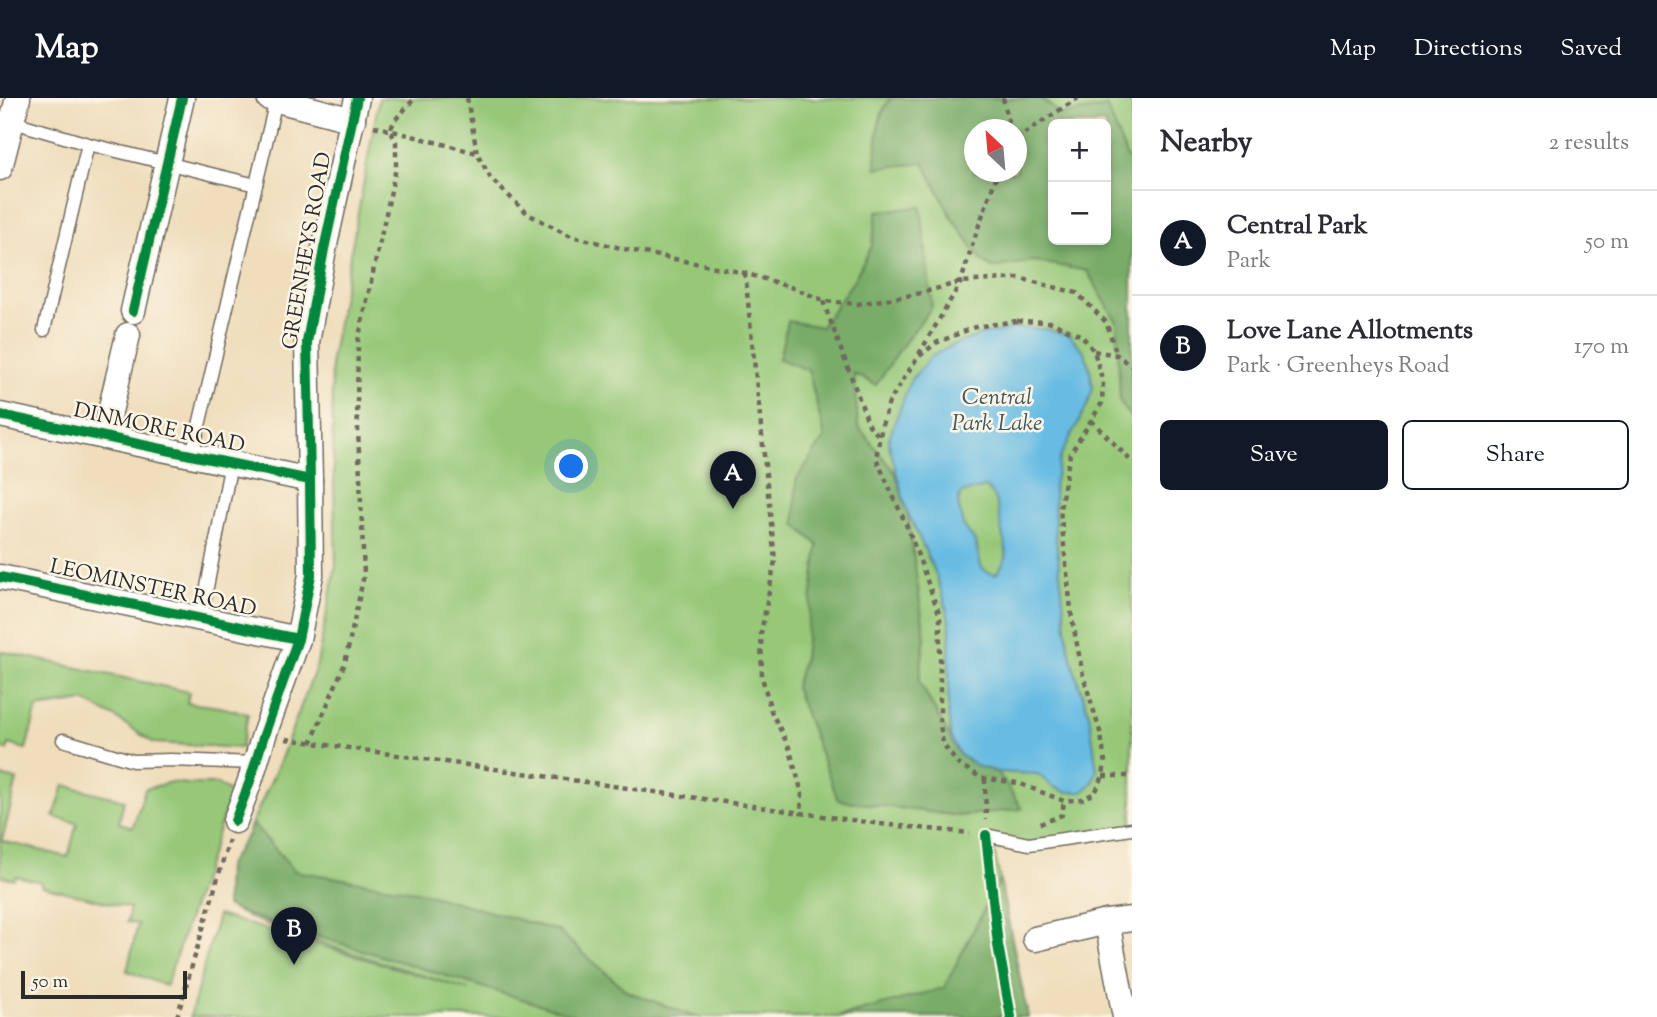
<!DOCTYPE html>
<meta charset="utf-8">
<style>
body{margin:0;font-family:"Sorts Mill Goudy",serif;background:#f2f2f3;color:#2b2b33}
.controls{position:absolute;right:21px;top:21px;display:grid;overflow:hidden;border-radius:10px;box-shadow:0 4px 10px #0003}
.controls button{width:63px;height:63px;display:grid;place-items:center;padding:0;border:0;border-bottom:2px solid #e1e1e2;background:#fff;color:#2b2b33;font:35px sans-serif}
.compass{position:absolute;left:964px;top:21px;width:63px;height:63px;border-radius:50%;background:#fff;box-shadow:0 4px 10px #0003;rotate:334deg}
.scale{position:absolute;left:21px;bottom:18px;width:166px;box-sizing:border-box;padding-left:7px;border:4px solid #2b2b2b;border-top:0;font-size:19px;line-height:24px;white-space:nowrap;color:#2b2b2b;-webkit-text-stroke:5px #fcf5e5;paint-order:stroke}
.you{position:absolute;left:572px;top:369px;width:24px;height:24px;margin:-18px;border:5px solid #fff;border-radius:50%;background:#1a73e8;box-shadow:0 0 0 10px #1a73e833}
.badge{display:grid;place-items:center;width:46px;height:46px;border-radius:50%;background:#111827;color:#fff;font-size:23px;font-weight:700}
.pin{position:absolute;translate:-50% -58px;filter:drop-shadow(0 2px 4px #0008)}
.pin::after{content:'';position:absolute;top:37px;width:24px;height:21px;background:inherit;clip-path:polygon(0 0,100% 0,50% 100%)}
.list{margin:0;padding:0;list-style:none}
h2{display:flex;justify-content:space-between;align-items:center;height:91px;margin:0;padding:0 28px;font-size:30px}
h2 small{font-size:23px;font-weight:400;color:#7c7c81}
.list li{display:grid;grid-template-columns:46px 1fr auto;gap:21px;align-items:center;box-sizing:border-box;height:105px;padding:0 28px;border-top:2px solid #e1e1e2}
.list b{display:block;font-size:26px;white-space:nowrap}
.list p{margin:0;font-size:23px;white-space:nowrap;color:#7c7c81}
.list em{font-size:23px;font-style:normal;color:#7c7c81}
.actions{display:flex;gap:14px;padding:21px 28px}
.actions a{flex:1;padding:16px 0;border:2px solid #111827;border-radius:10px;text-align:center;font-size:24px;color:#111827}
.actions .main{background:#111827;color:#fff}
.map{position:relative;flex:none;width:1132px;height:919px;overflow:hidden}
header{display:flex;align-items:center;gap:42px;box-sizing:border-box;height:98px;padding:0 35px;background:#111827;color:#fff}
header strong{font-size:33px}
nav{display:flex;gap:38px;margin-inline-start:auto;font-size:24px}
main{display:flex}
aside{flex:1;background:#fff}
.map>svg:first-child{display:block}
.green{fill:#96c878;stroke:#607a52;stroke-width:2;fill-rule:evenodd}
.forest{fill:#78ac68;stroke:#526c4a;stroke-width:2;fill-rule:evenodd}
.water{fill:#67bce3;stroke:#497487;stroke-width:2;fill-rule:evenodd}
.lines{fill:none;stroke-linecap:round;stroke-linejoin:round}
.lane-casing{stroke:#70695d;stroke-width:15}
.street-casing{stroke:#70695d;stroke-width:27}
.path{stroke:#70695d;stroke-width:4.5;stroke-dasharray:5 5;stroke-linecap:butt}
.lane{stroke:#fff;stroke-width:12}
.street{stroke:#fff;stroke-width:24}
.cycleway-casing{stroke:#fcf5e5;stroke-width:15}
.cycleway{stroke:#00873e;stroke-width:10}
.labels{text-anchor:middle;dominant-baseline:central;stroke-width:5;stroke-linejoin:round;paint-order:stroke}
.street-label{font-size:21px;fill:#2b2b2b;stroke:#fcf5e5}
.water-label{font-size:23px;font-style:italic;fill:#3d5662;stroke:#fcf5e5}
</style>
<header>
<strong>Map</strong>
<nav><a>Map</a><a>Directions</a><a>Saved</a></nav>
</header>
<main>
<div class="map">
<svg width="1132" height="919" viewBox="0 0 1132 919">
<rect width="100%" height="100%" fill="#fcf5e5"/>
<filter id="ink" filterUnits="userSpaceOnUse"><feTurbulence type="fractalNoise" baseFrequency=".0143" numOctaves="2"/><feDisplacementMap in="SourceGraphic" scale="14" xChannelSelector="R" yChannelSelector="G"/><feConvolveMatrix kernelMatrix="1 2 1 2 8 2 1 2 1" color-interpolation-filters="sRGB"/></filter>
<filter id="wash" filterUnits="userSpaceOnUse"><feTurbulence type="fractalNoise" baseFrequency=".00686" numOctaves="4" result="noise"/><feDisplacementMap in="SourceGraphic" scale="28" xChannelSelector="R" yChannelSelector="G"/><feGaussianBlur stdDeviation="1.57" result="paint"/><feColorMatrix in="noise" values="0 0 0 0 0 0 0 0 0 0 0 0 0 0 0 0 0 1.4 0 .05"/><feComposite in="paint" operator="in"/></filter>
<g filter="url(#wash)">
<rect width="100%" height="100%" fill="#efddbb"/>
<g class="green">
<path d="M379 0H1132V729L994 752 1028 919H190L218 817 469 892 333 849 250 820 226 808 227 768 247 738 252 725 280 663 317 566 336 467 331 262ZM1053 26H1106V142H1053ZM974 32H1016V74H974Z"/>
<polygon points="0,553 189,594 187,605 220,609 248,616 241,650 154,645 113,618 84,603 37,610 26,651 9,646 7,652 0,650 0,604 2,595 0,594"/>
<polygon points="0,678 17,682 2,743 68,759 77,725 54,719 64,687 124,702 119,725 133,729 145,691 171,684 187,686 217,686 231,695 166,888 127,873 138,826 127,824 130,810 41,788 41,784 15,778 14,781 0,778"/>
</g>
<g class="forest">
<path d="M891 0H1041L1061 17 1107 9 1127 60H1132V321L1120 304 1117 224 1087 173 1034 163 992 170 983 164 952 120 924 65 876 70C877 49 875 16 891 0ZM1106 26V142H1053V26ZM974 32H1016V74H974Z"/>
<polygon points="921,109 932,209 902,248 876,287 854,276 858,328 896,376 907,413 925,539 919,583 959,656 977,668 998,674 1022,711 959,718 838,702 795,589 804,559 818,447 795,426 796,382 825,339 808,272 779,261 788,223 821,229 852,185 872,148 877,113"/>
<polygon points="252,725 295,773 421,794 558,833 628,894 697,919 580,919 251,818 226,808 227,768 247,738"/>
<polygon points="999,782 1028,919 838,919 944,890"/>
</g>
<path class="water" d="M1016 230 1045 231 1069 237 1084 253 1090 271 1093 290 1087 308 1061 357 1054 387 1055 430 1068 547 1076 577 1089 616 1097 672 1093 684 1083 694H1066L1053 689 1038 676 998 674 977 668 959 656 951 640 948 615 950 526 944 501 935 474 907 413 888 343 911 281 921 271 930 259 953 247 981 237ZM986 389C1000 402 998 418 1002 435 1004 445 1008 452 1005 462 1003 467 999 472 996 476L989 475 981 469 976 445 963 427 958 405 961 395Z"/>
</g>
<g filter="url(#ink)">
<g class="lines">
<g class="lane-casing">
<g id="lane">
<polyline points="0,20 88,46 256,87"/>
<polyline points="44,232 88,46"/>
<polyline points="192,357 276,2"/>
<polyline points="201,520 231,365"/>
<polyline points="63,642 133,663 170,662 256,665"/>
<polyline points="986,737 1029,746 1132,731"/>
</g>
</g>
<g class="street-casing">
<g id="street">
<polyline points="269,0 353,22"/>
<polyline points="0,70 18,0"/>
<polyline points="133,213 182,0"/>
<polyline points="0,317 310,382"/>
<polyline points="104,339 128,237"/>
<polyline points="0,479 298,541"/>
<polyline points="235,723 250,683 264,637 298,541 311,477 310,382 307,244 324,151 357,0"/>
<polyline points="1107,824 1125,919"/>
<polyline points="1035,841 1107,824 1132,821"/>
</g>
</g>
<g class="path">
<polyline points="467,0 477,55"/>
<polyline points="1003,0 1010,29 1010,32"/>
<polyline points="374,28 477,55 491,81 528,116 571,138 629,152 745,175 793,190 825,203 857,206 913,197 961,184 1019,180 1077,195 1106,224 1117,257"/>
<polyline points="1016,41 1078,0"/>
<polyline points="745,175 775,463 761,535 762,579 771,613 789,649 802,695 801,715 880,726 970,735"/>
<polyline points="823,203 869,327 880,339"/>
<polygon points="1017,223 1050,224 1082,238 1094,253 1103,284 1102,305 1070,356 1060,411 1072,521 1083,577 1101,637 1105,664 1103,678 1095,695 1082,701 1064,703 1018,685 982,680 957,665 943,646 940,626 940,518 909,433 876,360 882,327 889,304 917,260 936,245 975,229"/>
<polyline points="1094,253 1117,257 1132,268"/>
<polyline points="919,256 961,184 973,144 998,74"/>
<polyline points="1091,322 1132,364"/>
<polyline points="286,641 801,715"/>
<polyline points="311,645 345,565 364,477 357,307 358,243 396,70 396,44 390,32 395,22 415,0"/>
<polyline points="1103,678 1128,678 1132,675"/>
<polyline points="985,681 986,722"/>
<polyline points="1040,726 1062,717 1064,703"/>
<polyline points="177,919 229,742"/>
</g>
<use href="#lane" class="lane"/>
<use href="#street" class="street"/>
<g class="cycleway-casing">
<g id="cycleway">
<polyline points="133,213 182,0"/>
<polyline points="0,317 310,382"/>
<polyline points="0,479 298,541"/>
<polyline points="235,723 250,683 264,637 298,541 311,477 310,382 307,244 324,151 357,0"/>
<polyline points="986,737 998,847 1011,919"/>
</g>
</g>
<use href="#cycleway" class="cycleway"/>
</g>
</g>
<g class="labels">
<g class="street-label">
<text transform="translate(308 153) rotate(-80)">GREENHEYS ROAD</text>
<text transform="translate(159 331) rotate(12)">DINMORE ROAD</text>
<text transform="translate(153 491) rotate(12)">LEOMINSTER ROAD</text>
</g>
<g class="water-label">
<text x="997" y="300">Central<tspan x="997" dy="26">Park Lake</tspan></text>
</g>
</g>
</svg>
<div class="controls">
<button>+</button>
<button>−</button>
</div>
<svg class="compass" viewBox="-18 -18 36 36"><path d="M0-13l5 13h-10z" fill="#e53935"/><path d="M0 13l5-13h-10z" fill="#7c7c81"/></svg>
<div class="scale">50 m</div>
<div class="you"></div>
<div class="pin badge" style="left:733px;top:411px">A</div>
<div class="pin badge" style="left:294px;top:867px">B</div>
</div>
<aside>
<h2>Nearby<small>2 results</small></h2>
<ul class="list">
<li><span class="badge">A</span><div><b>Central Park</b><p>Park</p></div><em>50 m</em></li>
<li><span class="badge">B</span><div><b>Love Lane Allotments</b><p>Park · Greenheys Road</p></div><em>170 m</em></li>
</ul>
<div class="actions"><a class="main">Save</a><a>Share</a></div>
</aside>
</main>
